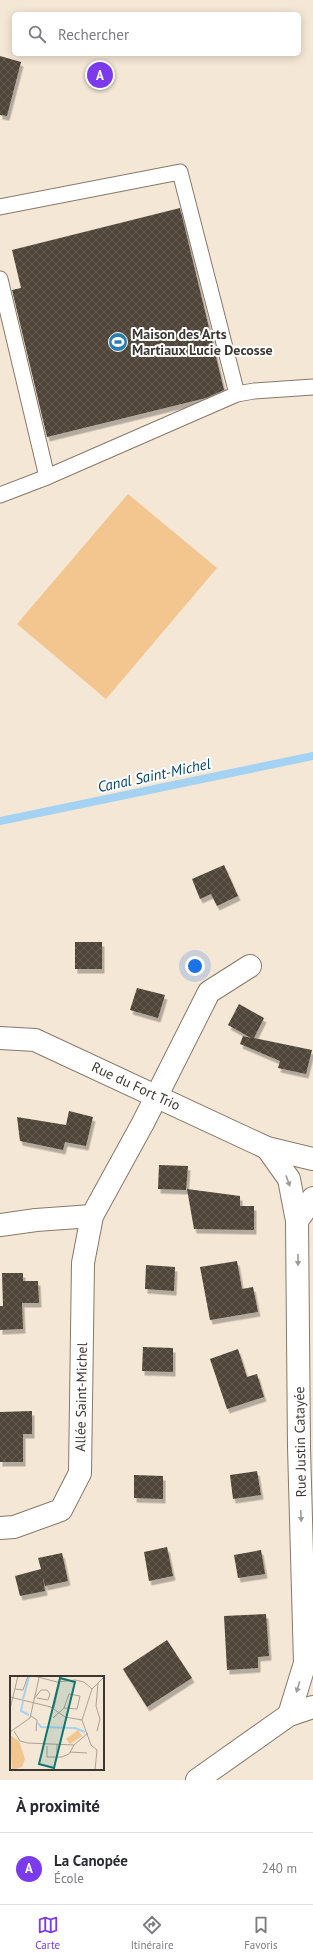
<!DOCTYPE html>
<html lang="fr">
<meta charset="utf-8">
<style>
body{margin:0;font-family:"PT Sans",sans-serif;background:#f2f2f3;color:#2b2b33}
.you{position:absolute;left:195px;top:966px;width:14px;height:14px;margin:-10px;border:3px solid #fff;border-radius:50%;background:#1a73e8;box-shadow:0 0 0 6px #1a73e833}
.badge{display:grid;place-items:center;width:26px;height:26px;border-radius:50%;background:#7c3aed;color:#fff;font-size:13px;font-weight:700}
.pin{position:absolute;translate:-50% -50%;border:2px solid #fff;box-shadow:0 1px 4px #0006}
.list{margin:0;padding:0;list-style:none}
h2{display:flex;justify-content:space-between;align-items:center;height:52px;margin:0;padding:0 16px;font-size:17px}
h2 small{font-size:13px;font-weight:400;color:#7c7c81}
.list li{display:grid;grid-template-columns:26px 1fr auto;gap:12px;align-items:center;box-sizing:border-box;height:72px;padding:0 16px;border-top:1px solid #e1e1e2}
.list b{display:block;font-size:15px;white-space:nowrap}
.list p{margin:0;font-size:13px;white-space:nowrap;color:#7c7c81}
.list em{font-size:13px;font-style:normal;color:#7c7c81}
.icon{flex:none;width:22px;height:22px;fill:none;stroke:currentColor;stroke-width:2;stroke-linecap:round;stroke-linejoin:round}
.map{position:relative;flex:none;width:313px;height:1780px;overflow:hidden}
.search{position:absolute;background:#fff;box-shadow:0 2px 10px #0003;left:12px;right:12px;top:12px;height:44px;display:flex;align-items:center;gap:10px;box-sizing:border-box;padding:0 14px;border-radius:6px;color:#7c7c81;font-size:15px}
.sheet{height:124px;background:#fff}
nav{display:flex;justify-content:space-around;align-items:center;box-sizing:border-box;height:56px;border-top:1px solid #e1e1e2;background:#fff;font-size:11px;color:#7c7c81}
nav a{display:grid;justify-items:center;gap:2px}
nav .on{color:#7c3aed}
.map>svg:first-child{display:block}
.garden{fill:#f3c690}
.lines{fill:none;stroke-linecap:round;stroke-linejoin:round}
.stream{stroke:#a4d2f3;stroke-width:8}
.building{fill:url(#building-cross-hatch);filter:url(#shadow)}
.service-casing{stroke:#87796a;stroke-width:17}
.minor-casing{stroke:#87796a;stroke-width:24}
.service{stroke:#fff;stroke-width:15}
.minor{stroke:#fff;stroke-width:22}
.oneway{fill:#9e9b98}
.labels{text-anchor:middle;dominant-baseline:central;stroke-width:4;stroke-linejoin:round;paint-order:stroke}
.poi-label{font-size:14px;font-weight:bold;fill:#3d3731;stroke:#fff;text-anchor:start}
.street-label{font-size:14px;fill:#3d3731;stroke:#fff}
.water-label{font-size:15px;font-style:italic;fill:#004669;stroke:#fff}
.inset-river{fill:none;stroke:#a4d2f3;stroke-width:2}
.inset-road{fill:none;stroke:#aba194;stroke-width:1}
.view{fill:#0f766e;fill-opacity:0.15;stroke:#0f766e;stroke-width:2}
.inset-edge{fill:none;stroke:#3d3731;stroke-width:2}
</style>
<div class="map">
<svg width="313" height="1780" viewBox="0 0 313 1780">
<defs>
<pattern id="building-cross-hatch" width="8" height="8" patternUnits="userSpaceOnUse"><rect width="8" height="8" fill="#504437"/><path d="M0 0l8 8M0 8l8-8" fill="none" stroke="#675d53"/></pattern>
<filter id="shadow"><feDropShadow dx="2.5" dy="4.5" stdDeviation="0" flood-color="#0004"/></filter>
</defs>
<rect width="100%" height="100%" fill="#f5e7d6"/>
<polygon class="garden" points="128,494 217,568 106,699 17,624"/>
<g class="lines">
<polyline class="stream" points="0,821 313,756"/>
</g>
<g class="building">
<polygon points="0,56 21,62 7,116 0,115"/>
<polygon points="180,208 224,390 206,398 47,437 12,290 21,288 12,250"/>
<polygon points="224,865 238,896 217,906 211,894 200,899 192,879"/>
<rect x="75" y="942" width="27" height="27"/>
<polygon points="137,988 165,995 158,1018 130,1010"/>
<polygon points="239,1004 264,1018 254,1038 312,1050 306,1074 278,1068 280,1061 240,1044 243,1036 251,1038 228,1025"/>
<polygon points="69,1111 93,1117 86,1146 65,1142 63,1150 20,1141 17,1117 66,1125"/>
<polygon points="159,1165 188,1166 186,1190 158,1189"/>
<polygon points="187,1189 240,1196 240,1206 254,1206 254,1230 194,1229"/>
<polygon points="237,1261 242,1289 253,1287 258,1312 210,1320 200,1267"/>
<polygon points="146,1265 175,1267 174,1291 145,1289"/>
<polygon points="2,1273 23,1273 23,1281 38,1281 39,1303 22,1303 23,1329 0,1330 0,1306 3,1306"/>
<polygon points="143,1347 173,1348 173,1372 142,1371"/>
<polygon points="238,1349 247,1377 257,1374 264,1397 227,1409 210,1359"/>
<polygon points="32,1411 32,1434 23,1434 23,1462 0,1462 0,1412"/>
<polygon points="257,1471 261,1495 233,1499 230,1475"/>
<polygon points="134,1475 163,1476 163,1499 134,1498"/>
<polygon points="167,1547 173,1576 149,1581 144,1552"/>
<polygon points="261,1550 265,1574 238,1578 234,1555"/>
<polygon points="62,1553 68,1581 45,1586 43,1578 45,1591 20,1596 15,1576 41,1569 38,1558"/>
<polygon points="266,1614 269,1656 258,1657 258,1668 227,1670 224,1616"/>
<polygon points="167,1640 192,1678 147,1707 123,1669"/>
</g>
<g class="lines">
<g class="service-casing">
<g id="service">
<polyline points="0,207 180,172 237,394"/>
<polyline points="0,279 47,477"/>
<polyline points="0,495 47,477 237,394 254,391 313,387"/>
</g>
</g>
<g class="minor-casing">
<g id="minor">
<polyline points="0,1038 35,1040 267,1148 313,1159"/>
<polyline points="267,1148 289,1179 297,1221 299,1447 305,1663 289,1715"/>
<polyline points="297,1221 313,1198"/>
<polyline points="0,1225 36,1220 92,1216"/>
<polyline points="0,1528 14,1527 61,1510 80,1473 83,1263 92,1216 143,1123 209,992 250,966"/>
<polyline points="197,1780 289,1715 313,1707"/>
</g>
</g>
<use href="#service" class="service"/>
<use href="#minor" class="minor"/>
</g>
<defs><path id="oneway-solid" d="M-6-.8H1V-3.2L6.5 0L1 3.2V.8H-6Z"/></defs>
<g class="oneway">
<use href="#oneway-solid" transform="translate(288 1181) rotate(70)"/>
<use href="#oneway-solid" transform="translate(298 1260) rotate(90)"/>
<use href="#oneway-solid" transform="translate(301 1516) rotate(88)"/>
<use href="#oneway-solid" transform="translate(298 1687) rotate(107)"/>
</g>
<defs>
<g id="stadium-disc" transform="scale(1)"><circle r="9.5" fill="#2b7dae" stroke="#fff"/><path d="M0-5a6.5 5 0 1 0 0 10a6.5 5 0 1 0 0-10ZM-3.5-1.8h7v3.6h-7Z" fill="#fff"/></g>
</defs>
<g fill-rule="evenodd">
<use href="#stadium-disc" x="118" y="342"/>
</g>
<g class="labels">
<g class="poi-label">
<text x="132" y="334">Maison des Arts<tspan x="132" dy="16">Martiaux Lucie Decosse</tspan></text>
</g>
<g class="street-label">
<text transform="translate(136 1086) rotate(25)">Rue du Fort Trio</text>
<text transform="translate(81 1397) rotate(-89)">Allée Saint-Michel</text>
<text transform="translate(300 1442) rotate(-91)">Rue Justin Catayée</text>
</g>
<g class="water-label">
<text transform="translate(154 775) rotate(-12)">Canal Saint-Michel</text>
</g>
</g>
<g transform="translate(10 1676)">
<rect width="94" height="94" fill="#f5e7d6"/>
<path d="M68 54 72 60 60 68 56 63ZM0 59 9 65 15 83 12 91 2 94Z" fill="#f3c690"/>
<path class="inset-river" d="M13 23 19 1M13 25 11 35 19 39M28 47 31 51 65 52 75 56"/>
<path class="inset-road" d="M24 0 47 6 65 4 74 6 82 13M5 13 13 14 18 0M0 21 41 31 55 41 72 44 81 69 87 74M24 23 31 14H37L40 18 38 24 27 22M44 32 50 5M0 33 8 0M21 40 27 44 26 55M43 42 54 32 59 18 70 20 67 33 54 32M72 44 82 13 93 2M4 55 10 65 18 67 64 69M87 55 90 43 86 30 88 7M0 56 20 42 29 2M37 70V81H52L59 78 64 69 78 57M60 76 77 77M47 82V68M85 94 87 74"/>
<path class="view" d="M50 2 65 6 44 92 29 88Z"/>
<rect width="94" height="94" class="inset-edge"/>
</g>
</svg>
<div class="you"></div>
<div class="pin badge" style="left:100px;top:75px">A</div>
<div class="search"><svg class="icon" aria-label="search" viewBox="0 0 24 24"><circle cx="10" cy="10" r="6"/><path d="M15 15l6 6"/></svg>Rechercher</div>
</div>
<section class="sheet">
<h2>À proximité<small></small></h2>
<ul class="list">
<li><span class="badge">A</span><div><b>La Canopée</b><p>École</p></div><em>240 m</em></li>
</ul>
</section>
<nav>
<a class="on"><svg class="icon" aria-label="map" viewBox="0 0 24 24"><path d="M3 6l6-2 6 2 6-2v14l-6 2-6-2-6 2zM9 4v14M15 6v14"/></svg>Carte</a>
<a><svg class="icon" aria-label="directions" viewBox="0 0 24 24"><path d="M12 3l9 9-9 9-9-9zM9 14v-3h6M13 9l2 2-2 2"/></svg>Itinéraire</a>
<a><svg class="icon" aria-label="saved" viewBox="0 0 24 24"><path d="M7 4h10v16l-5-4-5 4z"/></svg>Favoris</a>
</nav>
